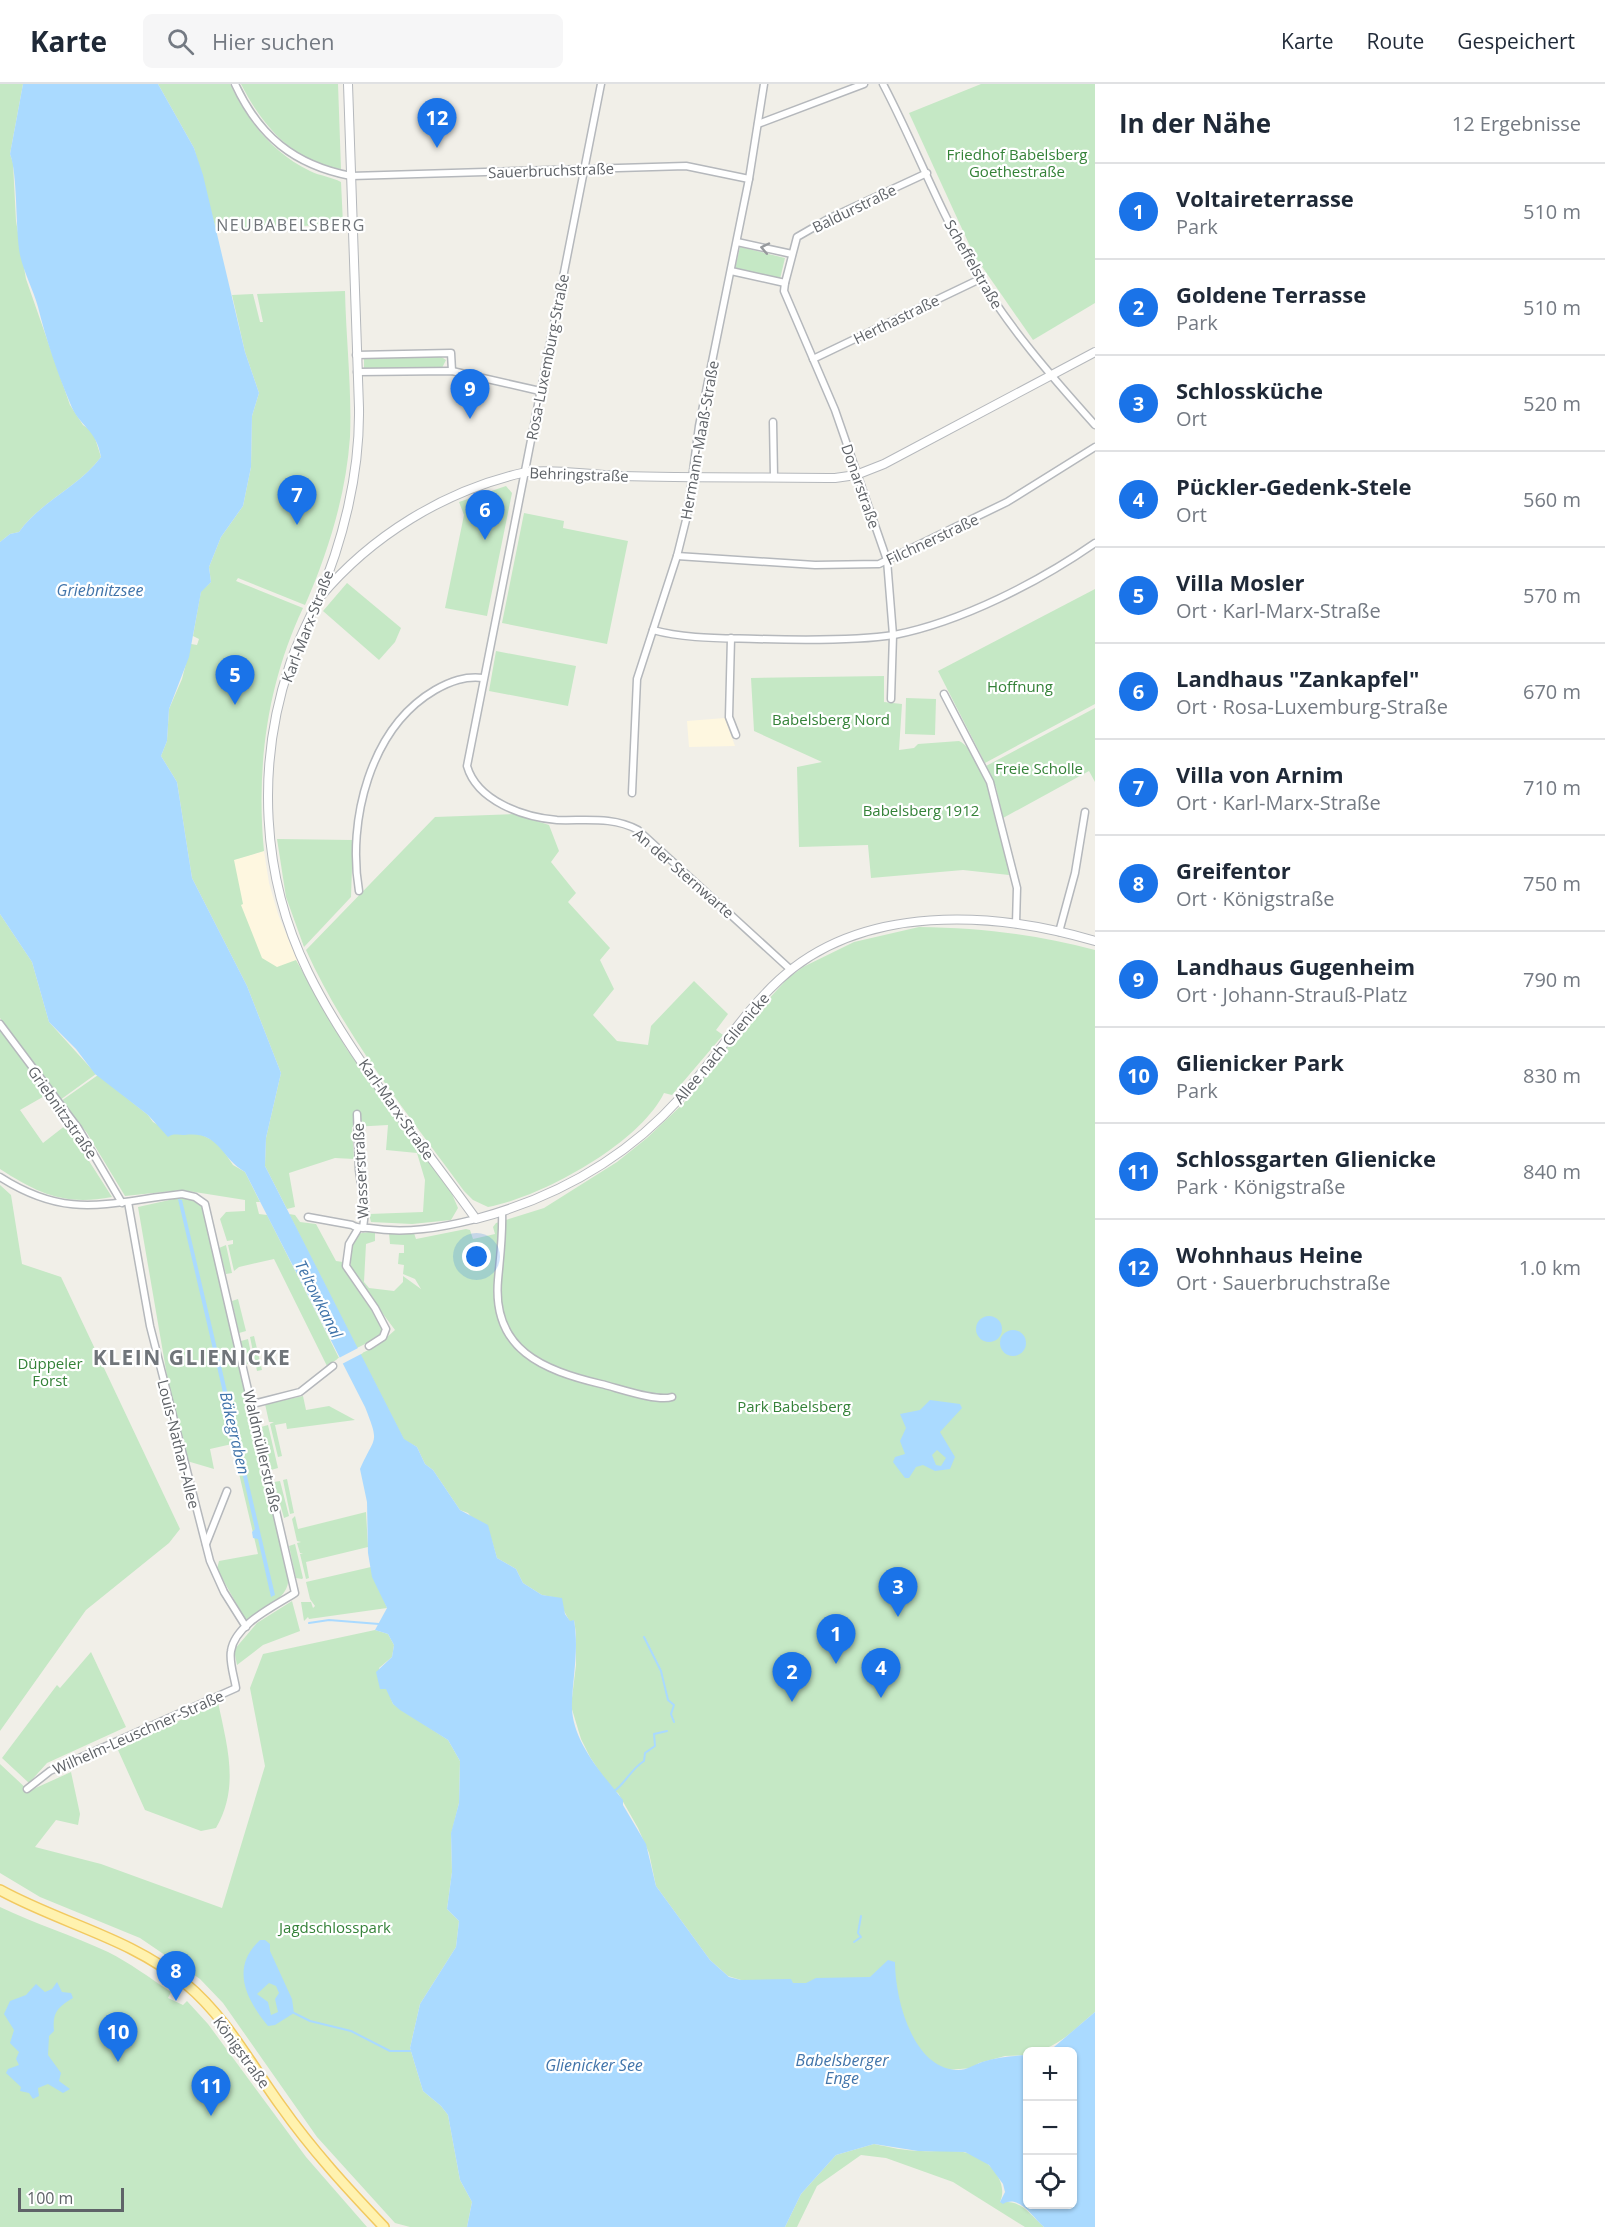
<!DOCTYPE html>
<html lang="de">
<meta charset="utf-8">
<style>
body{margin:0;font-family:"Open Sans",sans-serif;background:#f6f6f7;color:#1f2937}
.controls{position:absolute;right:18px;bottom:18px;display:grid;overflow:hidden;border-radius:9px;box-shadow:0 2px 4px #0004}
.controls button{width:54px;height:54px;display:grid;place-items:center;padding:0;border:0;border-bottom:2px solid #e0e1e3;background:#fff;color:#1f2937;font:30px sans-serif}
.scale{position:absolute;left:18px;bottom:15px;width:106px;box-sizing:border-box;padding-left:6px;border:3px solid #5f6368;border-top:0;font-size:16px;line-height:21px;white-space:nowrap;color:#5f6368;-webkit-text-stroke:4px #fff;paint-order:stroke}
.you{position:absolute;left:477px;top:1173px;width:21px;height:21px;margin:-15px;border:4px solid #fff;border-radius:50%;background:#1a73e8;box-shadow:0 0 0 9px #1a73e833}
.badge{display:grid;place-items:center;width:39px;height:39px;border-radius:50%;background:#1a73e8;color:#fff;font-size:20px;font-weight:700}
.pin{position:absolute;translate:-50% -50px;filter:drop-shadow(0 2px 3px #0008)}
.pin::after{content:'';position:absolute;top:32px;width:21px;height:18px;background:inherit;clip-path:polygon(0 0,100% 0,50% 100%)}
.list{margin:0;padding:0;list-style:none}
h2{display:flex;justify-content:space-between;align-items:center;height:78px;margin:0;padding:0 24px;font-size:26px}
h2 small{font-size:20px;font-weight:400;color:#747a83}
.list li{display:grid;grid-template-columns:39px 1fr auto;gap:18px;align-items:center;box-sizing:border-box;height:96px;padding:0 24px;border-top:2px solid #e0e1e3}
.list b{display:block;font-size:22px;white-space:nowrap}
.list p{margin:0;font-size:20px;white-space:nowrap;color:#747a83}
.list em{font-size:20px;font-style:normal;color:#747a83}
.icon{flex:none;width:33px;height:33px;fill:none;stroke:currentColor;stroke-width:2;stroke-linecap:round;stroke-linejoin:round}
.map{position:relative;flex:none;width:1095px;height:2143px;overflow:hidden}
header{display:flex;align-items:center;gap:36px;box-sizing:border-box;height:84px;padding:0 30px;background:#fff;border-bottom:2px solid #e0e1e3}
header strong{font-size:28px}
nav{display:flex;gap:33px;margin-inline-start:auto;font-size:21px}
.search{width:420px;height:54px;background:#f6f6f7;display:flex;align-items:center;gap:15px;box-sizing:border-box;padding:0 21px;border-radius:9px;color:#747a83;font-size:22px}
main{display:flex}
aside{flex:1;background:#fff}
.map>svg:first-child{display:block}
.commercial{fill:#fef7e0}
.green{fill:#c5e8c5}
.water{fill:#aadaff;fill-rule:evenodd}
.pier{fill:#f1efe8}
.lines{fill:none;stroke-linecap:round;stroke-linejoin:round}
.stream{stroke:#aadaff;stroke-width:2}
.minor-casing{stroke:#b5b8bc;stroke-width:9}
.tertiary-casing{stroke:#b5b8bc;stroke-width:10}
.primary-casing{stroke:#f2c960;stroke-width:12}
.minor{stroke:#fff;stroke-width:6}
.tertiary{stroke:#fff;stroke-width:8}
.primary{stroke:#fff2af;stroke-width:9}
.oneway{stroke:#979a9d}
.labels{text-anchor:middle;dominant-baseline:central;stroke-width:4.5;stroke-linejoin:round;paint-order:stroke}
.park-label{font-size:15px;fill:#348238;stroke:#fff}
.street-label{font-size:15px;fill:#5f6368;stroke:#fff}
.neighbourhood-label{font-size:16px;letter-spacing:1.5px;fill:#70757a;stroke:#fff}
.water-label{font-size:16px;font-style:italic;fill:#4174aa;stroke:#fff}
.district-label{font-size:21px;font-weight:bold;letter-spacing:1.5px;fill:#70757a;stroke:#fff}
</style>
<header>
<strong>Karte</strong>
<div class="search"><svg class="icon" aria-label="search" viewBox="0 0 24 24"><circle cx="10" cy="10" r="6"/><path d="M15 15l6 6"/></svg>Hier suchen</div>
<nav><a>Karte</a><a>Route</a><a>Gespeichert</a></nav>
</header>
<main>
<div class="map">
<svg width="1095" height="2143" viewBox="0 0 1095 2143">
<rect width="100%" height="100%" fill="#f1efe8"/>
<g class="commercial">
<polygon points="725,634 735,662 689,663 687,637"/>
<polygon points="264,767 269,799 278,830 303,891 269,904 223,779"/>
</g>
<g class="green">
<path d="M0 0H23L10 70 13 79 16 137 26 195 70 321 83 341 93 348 101 373C79 403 41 417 19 448L10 450 0 458Z"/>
<path d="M158 0H230C248 37 272 69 310 87 320 92 332 93 341 98L343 140 216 146 194 64Z"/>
<path d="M241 0H338L341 85C294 80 261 40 241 0Z"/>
<polygon points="981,0 1095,0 1095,219 1033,256 974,171 909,29"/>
<polygon points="740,163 785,174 780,195 735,185"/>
<path d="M345 207C346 255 352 305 350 353 346 411 328 469 305 521L238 494 236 497 303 524C267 600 256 684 264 767L234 776 243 820 241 821 262 874 277 883 296 876 346 964 452 1110 458 1124 451 1136 412 1140 371 1138 369 1130 423 1128 425 1096 417 1069 386 1066 388 1041 352 1043 354 1075 335 1074 289 1089 295 1123 287 1125 265 1082 266 1054 281 989 247 902 192 794 177 698 161 672 167 657 169 625 182 595 191 560 197 561 199 555 193 552 201 507 211 498 209 483 221 453 243 422 251 383 252 332 259 309 245 268 232 211 253 210 260 238H263L257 210Z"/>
<polygon points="440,272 446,276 442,284 364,287 364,274"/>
<polygon points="506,402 512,409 487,532 445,524 464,431 459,418"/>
<polygon points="524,429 564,437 563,444 628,457 607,560 502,539"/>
<polygon points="347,499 401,544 395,558 379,576 323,527"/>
<polygon points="1095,505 1095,620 985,679 938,587"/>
<polygon points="496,567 576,582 568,622 489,607"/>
<path d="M884 592V618L902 620 899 666 914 664 918 660 959 657C985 668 1005 763 1009 791L963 786 871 794 868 761 799 763 797 683 822 678 754 647 751 594Z"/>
<polygon points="906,614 936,615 935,651 905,650"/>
<polygon points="1095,624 1095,698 1089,687 1003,734 996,703 986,682"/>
<path d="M515 730 549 741 559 767 551 778 576 809 568 818 610 864 600 876 614 905 593 931 617 957 648 961 651 942 694 897 728 930 716 946 723 951 672 1011 664 1009C640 1059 542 1113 488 1123L473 1116 464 1107C408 1030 346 954 306 866L435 733Z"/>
<polygon points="277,755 353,756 351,813 304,863 286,813"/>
<polygon points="0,830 32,878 49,938 96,990 60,1016 0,934"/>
<path d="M919 843C980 844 1036 850 1095 866V1928C1074 1945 1056 1967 1028 1968L1027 1971 1005 1972 979 1979 972 1984 947 1986 741 1896 728 1892 710 1876 656 1802 649 1769 638 1744 618 1709 611 1705 590 1673 581 1655 571 1622 576 1581V1549L574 1536 570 1538 557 1514 542 1511 523 1499 516 1485 497 1474 492 1457 468 1429 460 1426 433 1386 425 1380 417 1363 404 1356 360 1270 377 1262 395 1246 351 1187 350 1167 356 1150 375 1147V1157L366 1160 364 1198 369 1204 394 1207 403 1198V1192L421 1205 415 1195 403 1190 404 1181 398 1180 399 1169H404V1161L390 1160 389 1149H414L416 1155 466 1145 470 1146 473 1155 495 1150 493 1143 496 1139 544 1124 617 1078 647 1054 688 1015 742 944 788 894 803 883 854 858Z"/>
<path d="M0 945 48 1010 20 1026 43 1059 66 1041 112 1113C65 1122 39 1110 0 1085Z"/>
<polygon points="98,991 148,1031 153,1038 173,1050 200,1050 218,1059 233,1081 245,1088 260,1118 256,1118 259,1130 267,1131 339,1274 327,1282 274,1175 239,1183 234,1187 228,1161 233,1160 233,1156 227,1157 220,1135 226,1128 245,1127 245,1116 182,1106 125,1112 87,1049 61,1017"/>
<polygon points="0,1101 11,1111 22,1180 61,1193 180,1445 169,1459 86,1526 0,1647"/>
<path d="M174 1112 193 1115 202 1123 288 1493C291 1515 261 1524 246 1537L217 1485 219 1477 258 1470 232 1360 210 1365 214 1385 187 1377 171 1315 138 1123 174 1115Z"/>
<polygon points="289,1130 295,1131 300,1138 316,1140 336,1177 343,1178 348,1192 381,1240 382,1248 377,1254 357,1264"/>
<polygon points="226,1161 232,1189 226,1190 219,1164"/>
<polygon points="238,1215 246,1247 239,1249 232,1217"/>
<polygon points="254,1252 262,1286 257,1287 250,1253"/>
<polygon points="248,1255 253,1279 246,1280 241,1257"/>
<polygon points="303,1312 306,1326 329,1322 355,1336 287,1345 286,1339 275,1341 282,1372 278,1373 270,1340 274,1338 269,1338 265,1320"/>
<polygon points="268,1341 278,1384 271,1386 261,1343"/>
<polygon points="287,1395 294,1429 290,1430 283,1396"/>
<polygon points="280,1397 289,1432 284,1434 274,1398"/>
<polygon points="366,1428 368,1463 306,1478 309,1494 306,1495 300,1470 303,1469 300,1469 297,1459 301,1458 297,1457 292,1435 295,1432 298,1445"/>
<polygon points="295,1460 303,1494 302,1495 296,1494 289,1462"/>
<polygon points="371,1483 387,1524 309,1535 308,1533 304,1537 301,1518 311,1518 313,1524 315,1522 310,1515 306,1498"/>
<polygon points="292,1517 300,1547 263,1561 237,1581 234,1566 257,1539"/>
<polygon points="375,1546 388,1550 394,1561 392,1573 379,1584 393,1620 448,1656 460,1677 459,1719 451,1751 452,1788 447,1825 459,1837 456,1863 420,1920 410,1964 423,2007 441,2022 448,2031 460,2096 472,2118 467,2143 410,2143 395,2139 317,2053 223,1919 200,1895 140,1854 40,1813 0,1789 0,1680 29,1707 71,1688 80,1730 78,1741 56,1736 35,1763 101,1780 222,1824 265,1682 250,1604 263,1570"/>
<polygon points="91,1568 126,1643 47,1679 29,1699 2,1674 57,1601 60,1604"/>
<path d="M218 1618C227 1662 240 1703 216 1744L201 1747 145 1726 118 1666Z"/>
<path d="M0 1823C35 1840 72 1851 108 1868 130 1879 150 1894 171 1908L168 1914 183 1921 187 1917 208 1940 306 2073 367 2143H0Z"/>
<path d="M874 2060C889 2063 905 2067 921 2067 934 2068 950 2066 963 2068 985 2071 1010 2096 1000 2118 1023 2116 1029 2130 1044 2143H1025L953 2098 886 2074 861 2071 817 2102 797 2143H785L801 2110 836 2071Z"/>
</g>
<g class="water">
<path d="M23 0H158L194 64 203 91 245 268 259 309 252 332 251 383 243 422 221 453 209 483 211 498 201 508 189 573 169 625 167 657 161 672 177 698 192 794 247 902 281 989 266 1054 265 1082 404 1355 417 1363 425 1380 433 1386 460 1426 488 1441 497 1474 516 1485 523 1499 542 1511 562 1514 565 1530 570 1537 574 1536C579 1565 573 1591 572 1619 570 1655 603 1691 623 1716V1721L646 1760 656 1802 710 1876 729 1893 741 1896 791 1895 793 1899H806L816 1894 870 1893 888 1876 895 1878C895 1914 912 1983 956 1986 966 1987 973 1981 982 1978 997 1973 1012 1972 1027 1971L1028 2120H1072V1968L1043 1967 1054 1963 1095 1928V2143H1044C1033 2134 1020 2110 1003 2120L1000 2118 1005 2108 1003 2100 989 2081 965 2068 918 2067 874 2060 836 2071 801 2110 785 2143H467L472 2118 460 2096 448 2031 441 2022 423 2007 410 1964 420 1920 456 1863 459 1837 447 1825 452 1788 451 1749 459 1719 460 1677 448 1656 400 1626 393 1620 386 1605H380L376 1588 392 1573 394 1561 388 1550 375 1546 387 1524 372 1493 368 1469 367 1418 360 1385C375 1351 380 1361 365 1323L245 1088C220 1074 220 1047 185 1051 178 1051 173 1049 168 1053L148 1031 95 990 76 965 49 938 32 878 0 830V458L10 450 19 448C41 417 79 403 101 373 96 344 79 343 70 319 57 288 46 255 38 223 33 205 24 189 20 171 15 144 18 91 10 70Z"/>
<polygon points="178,1115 182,1116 275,1511 271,1513 258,1455 253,1454 252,1448 255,1445 242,1388 237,1387 235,1378 238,1373"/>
<circle cx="989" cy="1245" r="13"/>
<circle cx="1013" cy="1259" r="13"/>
<path d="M930 1316 960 1320 962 1324 940 1348 955 1373 950 1385 935 1387 923 1381 916 1383 909 1394H905L893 1378 895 1373 905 1370 900 1357 906 1344 900 1330 920 1326ZM937 1366 946 1374 941 1382 936 1381 932 1371Z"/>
<path d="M260 1856H265L270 1860V1867L292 1915 294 1929 275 1941 268 1942C246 1915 230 1884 260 1856ZM269 1899 276 1902 279 1909 275 1915 278 1928 271 1931 268 1918 257 1910Z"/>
<path d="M57 1898 62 1908 71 1909 73 1914C58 1923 52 1928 54 1947L49 1952 48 1971 61 1989 59 1997 70 2005 63 2009 48 2000 38 2004 39 2012 33 2015 29 2009 20 2007 21 2003 6 1989 8 1985 19 1981 16 1975 19 1968 10 1959 14 1946 4 1930 10 1917 26 1911 36 1900 45 1908 52 1905Z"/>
</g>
<polygon class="pier" points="360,1263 363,1269 340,1281 337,1275"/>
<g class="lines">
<g class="stream">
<polyline points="309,1539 329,1536 379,1540"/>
<polyline points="644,1553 661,1587 668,1616 674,1621 671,1630 674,1638"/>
<path d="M614 1707C625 1700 631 1685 644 1677L645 1669 655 1662 654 1650 667 1647"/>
<polyline points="854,1858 861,1853 858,1849 861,1832"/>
<polyline points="294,1929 310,1937 351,1947 390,1967 410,1967"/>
</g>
<g class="minor-casing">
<g id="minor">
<path d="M235 0C259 52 294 81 351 92L686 82 749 95"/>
<path d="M601 0 467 682C477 717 523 733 557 736 584 737 613 732 638 746L791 886"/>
<path d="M883 0C915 61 939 126 974 185 1008 243 1051 292 1095 341"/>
<polyline points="758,40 864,0"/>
<polyline points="737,158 792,170"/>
<polyline points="731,187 785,199"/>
<polyline points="356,271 451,269 452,287"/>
<polyline points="813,275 980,195"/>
<polyline points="357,288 452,287 540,307"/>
<polyline points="773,338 774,393"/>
<polyline points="677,472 815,481 879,480 1007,418 1095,363"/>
<path d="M653 546C685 555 724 554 757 555 796 556 856 557 894 551 961 538 1039 498 1095 459"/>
<polyline points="731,554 729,633 736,651"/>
<polyline points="944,610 990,698 1017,804 1016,840"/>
<polyline points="891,615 893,551 887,476 835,326 784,207 785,199 797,153 830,134 927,89"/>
<polyline points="632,709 637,595 677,472 687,432 699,342 749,95 764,0"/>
<path d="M359 807C347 737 370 644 435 606 451 597 465 592 483 594"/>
<polyline points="1059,848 1075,789 1085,728"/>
<polyline points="0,940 78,1044 122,1119"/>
<polyline points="357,1030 359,1086 365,1128 363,1144"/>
<path d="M0 1093C69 1137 108 1118 182 1110L195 1113 205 1120 295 1509C275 1522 235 1540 231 1567 229 1578 234 1592 236 1604L50 1687 27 1705"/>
<polyline points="128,1118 150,1242 210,1477 224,1508 246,1543"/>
<path d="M502 1128C503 1151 500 1173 498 1196 492 1266 543 1286 601 1300 618 1304 657 1318 672 1313"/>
<path d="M308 1133 352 1141C358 1145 362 1143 369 1144 406 1150 440 1144 476 1135"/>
<polyline points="358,1145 349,1160 346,1182 375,1224 386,1245 383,1253 369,1262"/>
<polyline points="253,1320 300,1308 333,1282"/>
<polyline points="206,1460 227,1407"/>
</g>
</g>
<g class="tertiary-casing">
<g id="tertiary">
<path d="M348 0 359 324C360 389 343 458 317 518 308 538 297 558 290 580 256 680 261 792 308 888 349 972 421 1058 476 1135 555 1114 625 1075 680 1014 715 976 741 931 779 896 862 819 994 827 1095 857"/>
<path d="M320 513C371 452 444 407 522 389 542 384 597 391 621 392 692 394 763 393 835 394L856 391 884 380 1095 268"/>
</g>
</g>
<g class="primary-casing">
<path id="primary" d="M0 1806C62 1840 131 1854 186 1900 226 1933 251 1981 281 2022 312 2066 347 2104 384 2143"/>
</g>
<use href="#minor" class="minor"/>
<use href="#tertiary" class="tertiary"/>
<use href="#primary" class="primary"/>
</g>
<defs><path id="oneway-chevron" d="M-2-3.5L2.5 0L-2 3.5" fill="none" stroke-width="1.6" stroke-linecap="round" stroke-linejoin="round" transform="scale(1.5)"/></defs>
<use class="oneway" href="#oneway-chevron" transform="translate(765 164) rotate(-168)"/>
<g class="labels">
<g class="park-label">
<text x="1017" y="70">Friedhof Babelsberg<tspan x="1017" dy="17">Goethestraße</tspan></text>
<text x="1020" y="602">Hoffnung</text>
<text x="831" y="635">Babelsberg Nord</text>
<text x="1039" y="684">Freie Scholle</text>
<text x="921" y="726">Babelsberg 1912</text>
<text x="50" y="1279">Düppeler<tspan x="50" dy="17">Forst</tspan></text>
<text x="794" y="1322">Park Babelsberg</text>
<text x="335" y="1843">Jagdschlosspark</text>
</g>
<g class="street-label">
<text transform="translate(551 86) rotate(-2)">Sauerbruchstraße</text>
<text transform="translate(854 124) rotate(-26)">Baldurstraße</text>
<text transform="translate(974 180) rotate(60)">Scheffelstraße</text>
<text transform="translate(896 235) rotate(-26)">Herthastraße</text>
<text transform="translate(547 273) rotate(-79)">Rosa-Luxemburg-Straße</text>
<text transform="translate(699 356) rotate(-80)">Hermann-Maaß-Straße</text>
<text transform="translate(579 390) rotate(2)">Behringstraße</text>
<text transform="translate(861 402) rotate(71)">Donarstraße</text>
<text transform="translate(932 455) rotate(-25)">Filchnerstraße</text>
<text transform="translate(307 542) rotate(-69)">Karl-Marx-Straße</text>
<text transform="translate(684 789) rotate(41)">An der Sternwarte</text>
<text transform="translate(721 964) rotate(-50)">Allee nach Glienicke</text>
<text transform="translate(397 1025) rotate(55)">Karl-Marx-Straße</text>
<text transform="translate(63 1028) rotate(55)">Griebnitzstraße</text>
<text transform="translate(360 1087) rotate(-93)">Wasserstraße</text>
<text transform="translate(179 1360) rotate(76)">Louis-Nathan-Allee</text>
<text transform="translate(263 1367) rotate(77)">Waldmüllerstraße</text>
<text transform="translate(138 1648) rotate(-24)">Wilhelm-Leuschner-Straße</text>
<text transform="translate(242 1968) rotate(54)">Königstraße</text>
</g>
<g class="neighbourhood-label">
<text x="291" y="141">NEUBABELSBERG</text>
</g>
<g class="water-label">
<text x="100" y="506">Griebnitzsee</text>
<text transform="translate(319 1215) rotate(63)">Teltowkanal</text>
<text transform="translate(235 1349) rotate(77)">Bäkegraben</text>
<text x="842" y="1976">Babelsberger<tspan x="842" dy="18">Enge</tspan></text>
<text x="594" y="1981">Glienicker See</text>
</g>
<g class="district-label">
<text x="192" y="1273">KLEIN GLIENICKE</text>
</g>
</g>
</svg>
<div class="controls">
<button>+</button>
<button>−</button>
<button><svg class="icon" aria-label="locate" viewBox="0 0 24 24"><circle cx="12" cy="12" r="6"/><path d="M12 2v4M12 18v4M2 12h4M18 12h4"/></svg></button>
</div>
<div class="scale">100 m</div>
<div class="you"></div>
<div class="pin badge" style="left:836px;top:1580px">1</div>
<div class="pin badge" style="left:792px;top:1618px">2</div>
<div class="pin badge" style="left:898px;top:1533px">3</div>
<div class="pin badge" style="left:881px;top:1614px">4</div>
<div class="pin badge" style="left:235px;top:621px">5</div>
<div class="pin badge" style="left:485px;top:456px">6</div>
<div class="pin badge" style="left:297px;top:441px">7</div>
<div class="pin badge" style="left:176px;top:1917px">8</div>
<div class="pin badge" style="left:470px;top:335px">9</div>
<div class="pin badge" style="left:118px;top:1978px">10</div>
<div class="pin badge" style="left:211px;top:2032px">11</div>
<div class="pin badge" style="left:437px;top:64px">12</div>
</div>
<aside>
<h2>In der Nähe<small>12 Ergebnisse</small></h2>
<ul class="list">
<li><span class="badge">1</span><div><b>Voltaireterrasse</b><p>Park</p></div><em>510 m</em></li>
<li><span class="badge">2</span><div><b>Goldene Terrasse</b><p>Park</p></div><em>510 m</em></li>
<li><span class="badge">3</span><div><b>Schlossküche</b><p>Ort</p></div><em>520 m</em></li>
<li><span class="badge">4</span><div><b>Pückler-Gedenk-Stele</b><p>Ort</p></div><em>560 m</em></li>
<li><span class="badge">5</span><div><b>Villa Mosler</b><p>Ort · Karl-Marx-Straße</p></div><em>570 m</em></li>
<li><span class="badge">6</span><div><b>Landhaus &quot;Zankapfel&quot;</b><p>Ort · Rosa-Luxemburg-Straße</p></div><em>670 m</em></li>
<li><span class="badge">7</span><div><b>Villa von Arnim</b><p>Ort · Karl-Marx-Straße</p></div><em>710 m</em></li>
<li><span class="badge">8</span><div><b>Greifentor</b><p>Ort · Königstraße</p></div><em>750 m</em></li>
<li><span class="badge">9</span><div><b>Landhaus Gugenheim</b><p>Ort · Johann-Strauß-Platz</p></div><em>790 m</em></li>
<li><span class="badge">10</span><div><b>Glienicker Park</b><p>Park</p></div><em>830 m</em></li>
<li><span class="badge">11</span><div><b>Schlossgarten Glienicke</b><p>Park · Königstraße</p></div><em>840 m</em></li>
<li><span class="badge">12</span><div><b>Wohnhaus Heine</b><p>Ort · Sauerbruchstraße</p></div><em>1.0 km</em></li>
</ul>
</aside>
</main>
